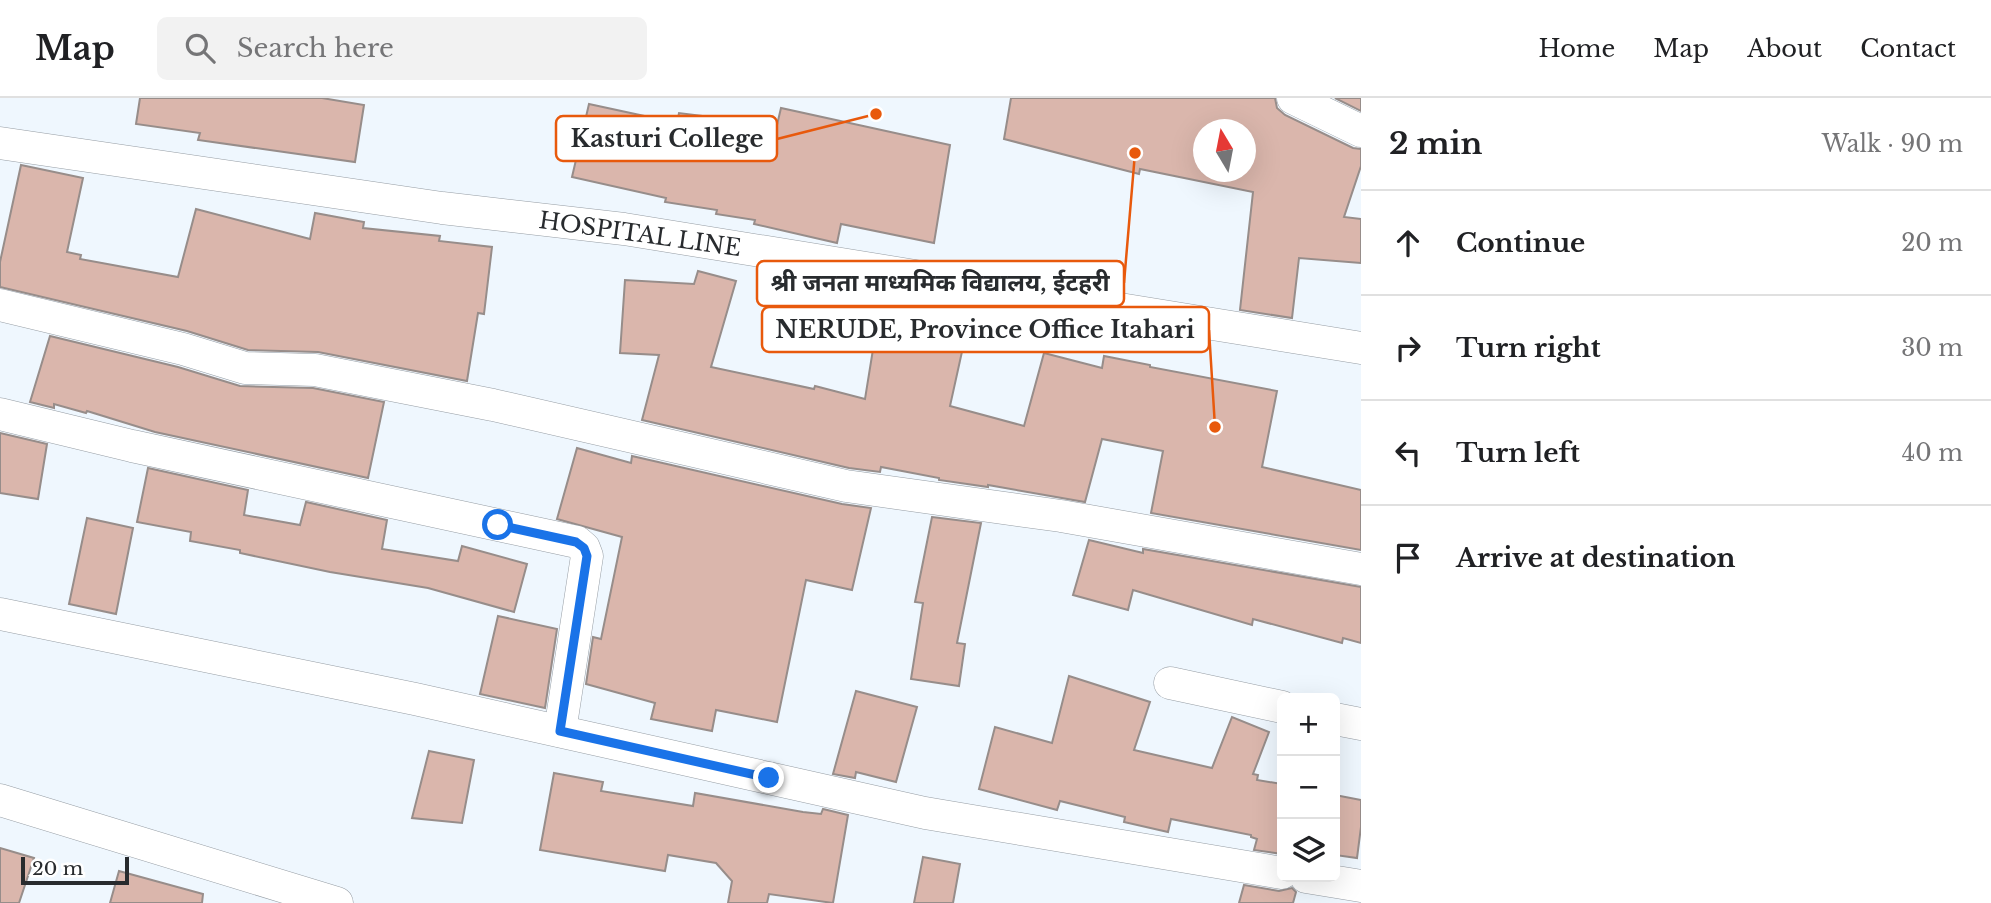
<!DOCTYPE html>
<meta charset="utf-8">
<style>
body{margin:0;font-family:"Libre Baskerville","Noto Sans Devanagari",serif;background:#f2f2f2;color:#202124}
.controls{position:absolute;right:21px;bottom:21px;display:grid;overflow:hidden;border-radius:10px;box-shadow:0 7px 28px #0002}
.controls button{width:63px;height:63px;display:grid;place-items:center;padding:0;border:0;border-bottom:2px solid #e0e0e0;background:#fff;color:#202124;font:35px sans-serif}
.compass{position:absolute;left:1193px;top:21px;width:63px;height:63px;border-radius:50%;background:#fff;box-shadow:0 7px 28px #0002;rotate:350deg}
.scale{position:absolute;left:21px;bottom:18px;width:108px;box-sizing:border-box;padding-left:7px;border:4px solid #282b2e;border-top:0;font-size:19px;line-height:24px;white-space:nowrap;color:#282b2e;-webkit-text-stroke:5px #fff;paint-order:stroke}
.stop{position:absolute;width:21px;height:21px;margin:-16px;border:5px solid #1a73e8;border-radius:50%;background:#fff}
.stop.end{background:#1a73e8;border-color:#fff;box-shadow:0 2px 7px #0008}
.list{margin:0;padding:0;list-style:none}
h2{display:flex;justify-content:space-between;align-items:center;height:91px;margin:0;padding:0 28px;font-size:30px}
h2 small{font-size:23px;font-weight:400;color:#757577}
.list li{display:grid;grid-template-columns:46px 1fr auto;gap:21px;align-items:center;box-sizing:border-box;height:105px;padding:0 28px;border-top:2px solid #e0e0e0}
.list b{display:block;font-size:26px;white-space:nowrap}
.list em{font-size:23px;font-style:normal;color:#757577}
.icon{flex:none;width:38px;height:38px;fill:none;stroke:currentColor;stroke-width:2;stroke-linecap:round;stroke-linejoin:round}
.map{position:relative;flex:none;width:1361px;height:805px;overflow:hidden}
header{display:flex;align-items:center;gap:42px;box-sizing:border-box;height:98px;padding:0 35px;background:#fff;border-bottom:2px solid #e0e0e0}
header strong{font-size:33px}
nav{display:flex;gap:38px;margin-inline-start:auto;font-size:24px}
.search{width:490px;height:63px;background:#f2f2f2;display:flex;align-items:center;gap:18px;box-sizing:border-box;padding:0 24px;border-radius:10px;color:#757577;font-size:26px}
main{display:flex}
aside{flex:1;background:#fff}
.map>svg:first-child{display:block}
.building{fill:#dab6ac;stroke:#978d8a;stroke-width:2;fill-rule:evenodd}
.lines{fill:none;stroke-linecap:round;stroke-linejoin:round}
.minor-casing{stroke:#969da4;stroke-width:33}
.minor{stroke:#fff;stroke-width:32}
.route{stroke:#1a73e8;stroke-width:9}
.labels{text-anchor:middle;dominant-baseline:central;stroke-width:5;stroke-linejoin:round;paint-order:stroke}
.street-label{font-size:23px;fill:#282b2e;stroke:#fff}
.leader{fill:none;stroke:#e8590c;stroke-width:2.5}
.callout-dot{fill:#e8590c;stroke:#fff;stroke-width:2.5}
.callout{fill:#fff;stroke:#e8590c;stroke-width:2.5}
.callout-label{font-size:24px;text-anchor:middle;font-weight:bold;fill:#282b2e}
</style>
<header>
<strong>Map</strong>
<div class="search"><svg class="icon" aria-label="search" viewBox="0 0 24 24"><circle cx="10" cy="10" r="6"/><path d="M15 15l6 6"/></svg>Search here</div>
<nav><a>Home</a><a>Map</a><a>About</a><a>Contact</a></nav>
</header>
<main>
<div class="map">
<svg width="1361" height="805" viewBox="0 0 1361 805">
<rect width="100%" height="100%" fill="#eff7fe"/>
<g class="building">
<polygon points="140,0 322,0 364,7 355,64 198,42 200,35 136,26"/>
<path d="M1011 0H1275L1277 10 1285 17 1353 50 1361 51V68L1344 119 1361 121V165L1299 160 1292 220 1240 212 1253 94 1140 71 1139 76 1004 41ZM1203 32H1245V74H1203Z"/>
<polygon points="1335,0 1361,0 1361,13"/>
<polygon points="589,6 677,25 679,15 777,27 781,10 950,47 934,145 841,126 837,145 754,126 755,122 716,116 717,112 665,104 666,100 572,79"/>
<polygon points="21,67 83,80 67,154 81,157 80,161 178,179 196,111 310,141 315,115 364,124 363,130 440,138 439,143 492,149 484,216 478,215 467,283 318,254 248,252 187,233 0,189 0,164"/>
<polygon points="698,173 736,183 711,269 814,291 815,288 865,301 880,208 925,215 923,222 967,231 950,308 1024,328 1044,255 1102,270 1104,258 1150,267 1150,269 1277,293 1262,369 1361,392 1361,452 1151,415 1163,353 1102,341 1085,404 988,387 988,389 939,382 939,380 881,369 880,374 849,370 642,322 659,257 620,255 625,182 694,186"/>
<polygon points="50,238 178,269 240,288 313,290 384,304 368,380 155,334 87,313 86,315 54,306 54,310 30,304"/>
<polygon points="0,335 47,346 38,401 0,395"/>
<polygon points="577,350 631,365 632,358 842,406 871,410 852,492 806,482 777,624 716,612 712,633 651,621 655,605 586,586 593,539 601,541 622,439 557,421"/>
<polygon points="148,370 248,392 244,417 300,427 306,404 387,422 382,451 458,463 462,448 527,466 514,514 428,490 330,474 240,455 240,452 190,443 191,434 137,424"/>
<polygon points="932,419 981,425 957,545 965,546 959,588 911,581 923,505 915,504"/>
<polygon points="87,420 133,430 116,516 69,506"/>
<polygon points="1089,442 1143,455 1143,451 1361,489 1361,545 1343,540 1342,545 1253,521 1252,527 1133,492 1128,512 1073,497"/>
<polygon points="498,518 557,531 545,610 480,596"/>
<polygon points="1069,578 1150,604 1134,652 1212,670 1232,619 1269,634 1253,676 1258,677 1257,682 1282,686 1282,756 1254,752 1257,741 1251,739 1251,737 1171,721 1168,734 1124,724 1125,719 1060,703 1057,712 979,691 995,629 1052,645"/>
<polygon points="856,593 917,609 896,684 856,674 855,680 833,676"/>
<polygon points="429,653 474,662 462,725 412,720"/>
<polygon points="554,675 603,684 601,693 693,708 695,695 803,714 821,716 823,711 848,717 833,805 769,796 767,805 728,805 732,783 716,765 668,757 665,773 540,752"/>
<polygon points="1335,697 1361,702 1361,729 1357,760 1335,757"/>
<polygon points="0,750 34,760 19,805 0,805"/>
<polygon points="923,759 960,766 953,805 914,805"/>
<polygon points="119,773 203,796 202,805 110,805"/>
<polygon points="1244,787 1279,793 1292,790 1296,794 1293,805 1239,805"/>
</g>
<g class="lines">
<g class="minor-casing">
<g id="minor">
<polyline points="1293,0 1361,33"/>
<polyline points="0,45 442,110 624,131 1361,250"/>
<polyline points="0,207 183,251 245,270 315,272 493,307 846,388 1061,418 1361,471"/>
<polyline points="0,316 132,348 577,444 584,450 587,458 560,633"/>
<polyline points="0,516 415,601 925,715 1282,775"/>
<polyline points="1170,585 1282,609"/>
<polyline points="1335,621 1361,626"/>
<polyline points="0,702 337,805"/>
<polyline points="1306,779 1361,788"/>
</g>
</g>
<use href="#minor" class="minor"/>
</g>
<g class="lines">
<polyline class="route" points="498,427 576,444 584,450 587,458 560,633 769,680"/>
</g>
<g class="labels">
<g class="street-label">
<text transform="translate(640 136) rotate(8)">HOSPITAL LINE</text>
</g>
</g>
<path class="leader" d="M876 16L777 41M1135 55L1124 185M1215 329L1209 232"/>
<g class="callout-dot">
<circle cx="876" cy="16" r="7"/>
<circle cx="1135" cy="55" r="7"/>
<circle cx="1215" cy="329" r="7"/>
</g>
<g class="callout">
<rect x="556" y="18" width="221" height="45" rx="7"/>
<rect x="757" y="163" width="367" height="45" rx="7"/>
<rect x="762" y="209" width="447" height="45" rx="7"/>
</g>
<g class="callout-label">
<text x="667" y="49">Kasturi College</text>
<text x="940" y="193">श्री जनता माध्यमिक विद्यालय, ईटहरी</text>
<text x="985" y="240">NERUDE, Province Office Itahari</text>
</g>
</svg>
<div class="controls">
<button>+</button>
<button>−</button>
<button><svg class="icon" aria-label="layers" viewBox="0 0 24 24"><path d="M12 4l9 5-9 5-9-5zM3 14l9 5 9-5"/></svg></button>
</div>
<svg class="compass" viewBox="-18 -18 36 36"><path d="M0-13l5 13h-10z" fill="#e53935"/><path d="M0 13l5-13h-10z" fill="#757577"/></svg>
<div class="scale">20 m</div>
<div class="stop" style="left:498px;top:427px"></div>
<div class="stop end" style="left:769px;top:680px"></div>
</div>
<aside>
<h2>2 min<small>Walk · 90 m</small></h2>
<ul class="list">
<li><svg class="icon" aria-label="ahead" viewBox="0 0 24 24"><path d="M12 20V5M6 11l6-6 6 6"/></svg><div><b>Continue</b></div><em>20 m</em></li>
<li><svg class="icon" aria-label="right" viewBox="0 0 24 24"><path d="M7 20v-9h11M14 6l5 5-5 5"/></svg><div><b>Turn right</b></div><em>30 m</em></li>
<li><svg class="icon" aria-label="left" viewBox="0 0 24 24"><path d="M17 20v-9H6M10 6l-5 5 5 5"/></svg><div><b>Turn left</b></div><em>40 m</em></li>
<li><svg class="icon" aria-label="arrive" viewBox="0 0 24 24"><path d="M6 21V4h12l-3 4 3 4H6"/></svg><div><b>Arrive at destination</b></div></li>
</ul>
</aside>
</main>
